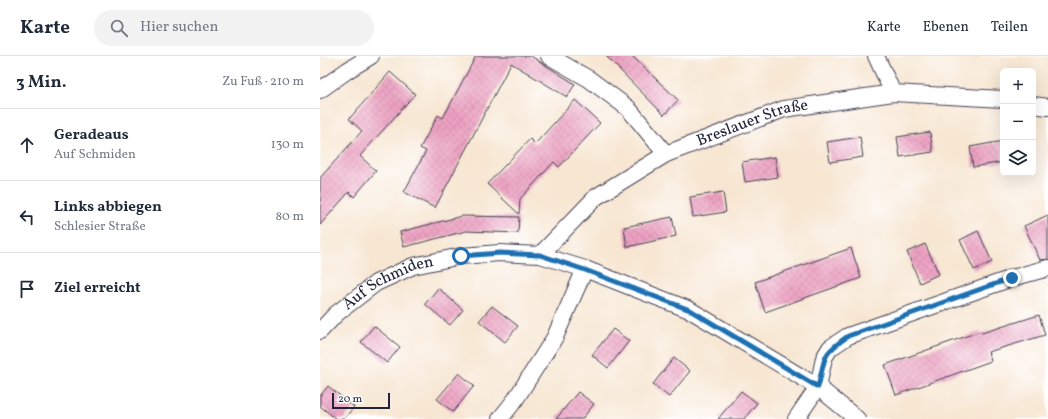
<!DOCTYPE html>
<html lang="de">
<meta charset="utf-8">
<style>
body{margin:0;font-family:Vollkorn,serif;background:#f2f2f3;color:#1f2937}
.controls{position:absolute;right:12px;top:12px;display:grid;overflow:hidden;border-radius:6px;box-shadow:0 4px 16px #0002}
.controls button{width:36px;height:36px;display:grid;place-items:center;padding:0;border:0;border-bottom:1px solid #e0e1e3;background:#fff;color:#1f2937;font:20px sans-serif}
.scale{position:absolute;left:12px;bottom:10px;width:58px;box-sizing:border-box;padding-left:4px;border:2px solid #22223b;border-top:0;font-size:11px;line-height:14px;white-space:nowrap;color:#22223b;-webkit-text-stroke:3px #fff;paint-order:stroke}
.stop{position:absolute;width:12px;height:12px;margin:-9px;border:3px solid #1f6fb2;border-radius:50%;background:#fff}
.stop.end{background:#1f6fb2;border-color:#fff;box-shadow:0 1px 4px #0008}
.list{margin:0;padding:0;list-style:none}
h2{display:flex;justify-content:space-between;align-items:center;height:52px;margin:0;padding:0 16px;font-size:17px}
h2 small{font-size:13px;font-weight:400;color:#747a83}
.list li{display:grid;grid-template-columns:26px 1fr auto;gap:12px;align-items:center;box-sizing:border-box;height:72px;padding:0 16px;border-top:1px solid #e0e1e3}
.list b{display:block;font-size:15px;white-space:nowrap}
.list p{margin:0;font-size:13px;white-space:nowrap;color:#747a83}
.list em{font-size:13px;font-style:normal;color:#747a83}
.icon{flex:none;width:22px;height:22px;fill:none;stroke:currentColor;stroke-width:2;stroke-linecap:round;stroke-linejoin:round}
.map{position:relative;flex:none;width:728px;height:363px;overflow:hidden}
header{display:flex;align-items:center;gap:24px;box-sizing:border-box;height:56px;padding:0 20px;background:#fff;border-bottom:1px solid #e0e1e3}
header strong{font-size:19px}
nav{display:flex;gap:22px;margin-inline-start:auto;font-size:14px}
.search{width:280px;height:36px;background:#f2f2f3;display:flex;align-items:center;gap:10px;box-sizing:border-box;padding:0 14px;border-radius:22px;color:#747a83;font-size:15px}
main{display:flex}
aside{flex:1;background:#fff}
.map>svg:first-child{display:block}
.building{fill:url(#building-cross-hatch)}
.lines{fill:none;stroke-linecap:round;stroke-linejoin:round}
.street-casing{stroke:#423f52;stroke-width:18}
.street{stroke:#fff;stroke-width:16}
.route{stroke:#1f6fb2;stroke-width:5}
.labels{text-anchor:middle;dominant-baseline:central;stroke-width:3;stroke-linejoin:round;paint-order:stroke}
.street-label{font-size:16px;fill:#22223b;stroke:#fff}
</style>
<header>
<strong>Karte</strong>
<div class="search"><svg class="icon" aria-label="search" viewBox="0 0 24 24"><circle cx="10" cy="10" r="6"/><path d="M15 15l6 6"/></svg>Hier suchen</div>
<nav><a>Karte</a><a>Ebenen</a><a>Teilen</a></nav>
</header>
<main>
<aside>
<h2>3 Min.<small>Zu Fuß · 210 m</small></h2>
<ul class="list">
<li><svg class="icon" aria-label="ahead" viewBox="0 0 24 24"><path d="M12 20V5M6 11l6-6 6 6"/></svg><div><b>Geradeaus</b><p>Auf Schmiden</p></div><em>130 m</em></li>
<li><svg class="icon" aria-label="left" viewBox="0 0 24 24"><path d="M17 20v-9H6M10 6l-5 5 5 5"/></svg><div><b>Links abbiegen</b><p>Schlesier Straße</p></div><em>80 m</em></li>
<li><svg class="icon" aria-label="arrive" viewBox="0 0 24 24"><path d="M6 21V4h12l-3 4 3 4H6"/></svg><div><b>Ziel erreicht</b></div></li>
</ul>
</aside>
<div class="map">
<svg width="728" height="363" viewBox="0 0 728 363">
<defs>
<pattern id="building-cross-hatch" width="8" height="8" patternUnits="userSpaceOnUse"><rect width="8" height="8" fill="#eda2c2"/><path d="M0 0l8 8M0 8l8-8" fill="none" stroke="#cb8ba8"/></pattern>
</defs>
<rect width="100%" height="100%" fill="#fff"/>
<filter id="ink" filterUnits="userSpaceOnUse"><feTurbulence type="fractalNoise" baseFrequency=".025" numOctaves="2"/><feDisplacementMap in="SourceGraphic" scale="8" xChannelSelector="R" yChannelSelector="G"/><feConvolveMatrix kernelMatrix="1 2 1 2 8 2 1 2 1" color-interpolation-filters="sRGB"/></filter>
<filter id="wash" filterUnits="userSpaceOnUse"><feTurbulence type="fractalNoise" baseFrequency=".012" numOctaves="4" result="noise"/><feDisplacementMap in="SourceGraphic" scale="16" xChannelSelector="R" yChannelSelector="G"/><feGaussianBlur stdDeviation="0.9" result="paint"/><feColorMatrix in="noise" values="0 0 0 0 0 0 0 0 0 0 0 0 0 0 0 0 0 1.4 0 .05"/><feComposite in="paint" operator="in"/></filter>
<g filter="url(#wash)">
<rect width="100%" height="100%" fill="#f7e6d2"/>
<g id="blocks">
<g class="building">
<polygon points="156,0 211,0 255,28 247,41 191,7 115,152 84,136 106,95 100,92 118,59 123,62"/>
<polygon points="286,0 312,0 358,44 344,59"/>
<polygon points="70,16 95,38 40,100 56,115 34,141 29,136 0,169 0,122 42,75 29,63"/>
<polygon points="255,44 280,67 239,111 234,106 200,143 199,158 167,128 210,83 215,88"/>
<polygon points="610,76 613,96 580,101 577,81"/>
<polygon points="540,81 543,101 510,106 507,86"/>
<polygon points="683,85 683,106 653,111 650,91"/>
<polygon points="455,101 458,121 425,126 422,106"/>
<polygon points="403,136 406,156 373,161 370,141"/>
<polygon points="728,159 728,203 720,204 704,170"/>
<polygon points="142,160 199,161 198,177 146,175 84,191 80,176"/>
<polygon points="352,161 356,180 307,191 304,171"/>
<polygon points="658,175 672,206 654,214 640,184"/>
<polygon points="605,188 619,218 600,227 587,196"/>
<polygon points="531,192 541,222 445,256 435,226"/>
<polygon points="118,232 143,254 130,269 105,248"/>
<polygon points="172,250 198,270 185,286 159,265"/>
<polygon points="719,259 725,279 668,296 671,305 576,339 565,309 661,275 662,277"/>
<polygon points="54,270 80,291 67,307 41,286"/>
<polygon points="293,273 309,285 288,312 272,299"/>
<polygon points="354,302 370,315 349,341 333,328"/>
<polygon points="139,317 154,330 133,356 117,343"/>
<polygon points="8,330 34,351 24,363 16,363 0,350 0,340"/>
<polygon points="421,335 437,347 424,363 398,363"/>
<polygon points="258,336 274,348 262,363 236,363"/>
</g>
</g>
</g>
<g filter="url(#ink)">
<use href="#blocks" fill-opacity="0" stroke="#423f52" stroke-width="1"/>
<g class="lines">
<g class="street-casing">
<g id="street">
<polyline points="229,0 269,23 308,52 346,98"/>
<polyline points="556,0 573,37"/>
<polyline points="0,34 28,14 51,0"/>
<polyline points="713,49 728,51"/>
<path id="s1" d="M220 199 276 141 346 98 464 53 573 37 683 43"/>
<path id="s2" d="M0 275 16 258 56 227 93 210 141 200 180 197 220 199 265 213 370 254 498 331 537 363"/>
<polyline points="180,363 195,344 235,281 265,213"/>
<polyline points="476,363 498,331 504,302 510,292 528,280 692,222 728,212"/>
</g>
</g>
<use href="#street" class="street"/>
</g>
</g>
<g class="lines" filter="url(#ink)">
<path class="route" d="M141 200 180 197 220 199 265 214 370 254 498 331C506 300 500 300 528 280L692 222"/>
</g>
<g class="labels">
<g class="street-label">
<text stroke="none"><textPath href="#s1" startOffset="255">Breslauer Straße</textPath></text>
<text stroke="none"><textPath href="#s2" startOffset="85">Auf Schmiden</textPath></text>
</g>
</g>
</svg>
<div class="controls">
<button>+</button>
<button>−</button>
<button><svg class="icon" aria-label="layers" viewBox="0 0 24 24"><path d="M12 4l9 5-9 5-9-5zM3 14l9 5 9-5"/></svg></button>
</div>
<div class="scale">20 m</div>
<div class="stop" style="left:141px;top:200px"></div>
<div class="stop end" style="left:692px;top:222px"></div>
</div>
</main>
